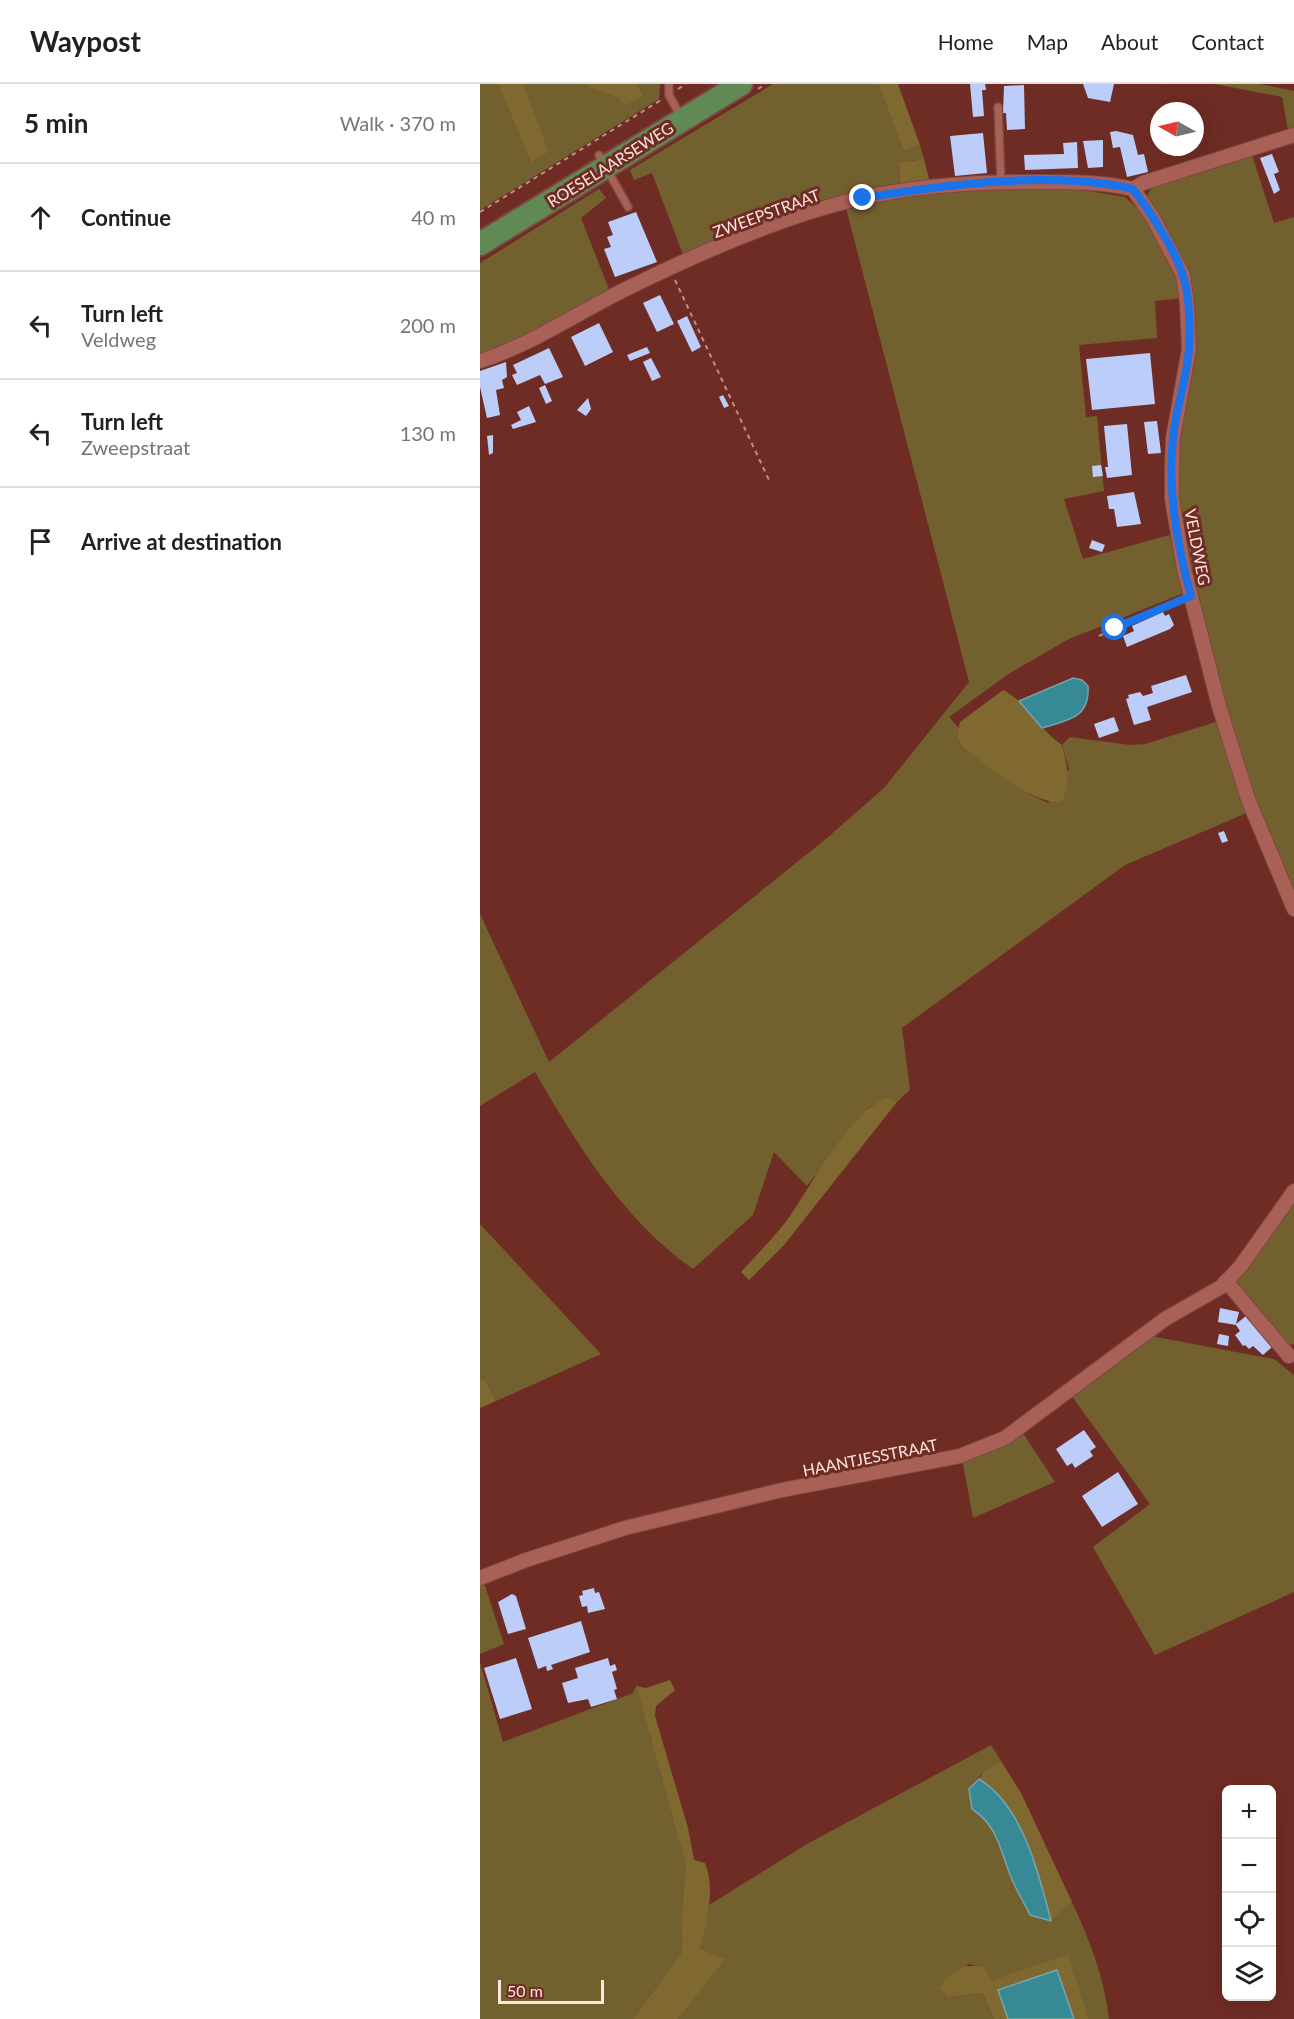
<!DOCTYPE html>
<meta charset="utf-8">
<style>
body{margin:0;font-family:Lato,sans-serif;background:#f6f6f6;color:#202124}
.controls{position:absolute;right:18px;bottom:18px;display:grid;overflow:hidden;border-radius:9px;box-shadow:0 6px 24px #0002}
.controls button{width:54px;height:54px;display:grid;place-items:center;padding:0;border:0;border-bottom:2px solid #e0e0e0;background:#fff;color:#202124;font:30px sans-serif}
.compass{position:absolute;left:670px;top:18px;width:54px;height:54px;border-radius:50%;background:#fff;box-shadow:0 6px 24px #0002;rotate:278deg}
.scale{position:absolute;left:18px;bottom:15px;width:106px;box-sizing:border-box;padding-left:6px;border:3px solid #ffe5e0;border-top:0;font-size:16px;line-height:21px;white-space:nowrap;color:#ffe5e0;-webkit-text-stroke:4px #6f2c24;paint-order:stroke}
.stop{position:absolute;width:18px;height:18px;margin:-14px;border:4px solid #1a73e8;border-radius:50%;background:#fff}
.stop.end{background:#1a73e8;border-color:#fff;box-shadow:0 2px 6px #0008}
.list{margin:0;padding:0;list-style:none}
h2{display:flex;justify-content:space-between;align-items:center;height:78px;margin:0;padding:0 24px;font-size:26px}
h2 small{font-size:20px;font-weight:400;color:#757577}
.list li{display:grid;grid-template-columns:39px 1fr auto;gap:18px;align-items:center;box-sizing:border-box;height:108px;padding:0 24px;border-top:2px solid #e0e0e0}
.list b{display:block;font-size:22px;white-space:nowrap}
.list p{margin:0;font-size:20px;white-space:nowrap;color:#757577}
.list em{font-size:20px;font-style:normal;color:#757577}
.icon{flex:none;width:33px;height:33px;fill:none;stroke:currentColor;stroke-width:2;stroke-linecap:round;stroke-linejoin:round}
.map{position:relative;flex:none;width:814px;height:1935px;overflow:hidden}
header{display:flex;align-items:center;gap:36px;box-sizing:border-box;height:84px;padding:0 30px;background:#fff;border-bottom:2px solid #e0e0e0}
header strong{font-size:28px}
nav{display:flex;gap:33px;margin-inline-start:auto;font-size:21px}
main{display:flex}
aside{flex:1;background:#fff}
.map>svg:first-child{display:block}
.green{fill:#73602f}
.forest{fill:#7f6931}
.water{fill:#388996;stroke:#74a5ac;stroke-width:1.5}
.building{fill:#bccdf9}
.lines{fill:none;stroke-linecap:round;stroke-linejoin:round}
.service-casing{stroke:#7e4742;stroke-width:10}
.minor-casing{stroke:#7e4742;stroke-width:16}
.primary-casing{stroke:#7e4742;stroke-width:26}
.path{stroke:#bd908a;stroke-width:2;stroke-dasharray:4.5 4.5;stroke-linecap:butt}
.service{stroke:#a96056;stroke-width:7}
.minor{stroke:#a96056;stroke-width:14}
.primary{stroke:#608953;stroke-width:22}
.route{stroke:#1a73e8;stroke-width:8}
.labels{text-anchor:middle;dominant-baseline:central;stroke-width:6;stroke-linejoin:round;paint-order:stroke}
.street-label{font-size:16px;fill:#ffe5e0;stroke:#6f2c24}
</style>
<header>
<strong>Waypost</strong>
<nav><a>Home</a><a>Map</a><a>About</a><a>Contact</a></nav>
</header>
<main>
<aside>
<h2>5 min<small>Walk · 370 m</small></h2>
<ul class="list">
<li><svg class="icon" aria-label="ahead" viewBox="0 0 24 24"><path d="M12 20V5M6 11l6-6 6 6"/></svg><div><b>Continue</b></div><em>40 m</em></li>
<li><svg class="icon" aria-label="left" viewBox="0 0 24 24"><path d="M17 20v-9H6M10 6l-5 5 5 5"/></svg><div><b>Turn left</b><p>Veldweg</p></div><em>200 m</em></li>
<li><svg class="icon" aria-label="left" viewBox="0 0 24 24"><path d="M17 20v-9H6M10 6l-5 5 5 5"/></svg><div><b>Turn left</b><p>Zweepstraat</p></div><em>130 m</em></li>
<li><svg class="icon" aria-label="arrive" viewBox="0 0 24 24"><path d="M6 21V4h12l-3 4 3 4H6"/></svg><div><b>Arrive at destination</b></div></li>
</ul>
</aside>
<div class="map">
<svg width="814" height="1935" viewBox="0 0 814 1935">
<rect width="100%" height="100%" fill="#6f2c24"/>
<g class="green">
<polygon points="0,0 18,0 51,79 69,68 44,0 108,0 108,3 139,14 163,11 158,0 180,0 179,15 0,126"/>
<polygon points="293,0 398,0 424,67 440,61 444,75 418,79 421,104 204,173 172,89 154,96 150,86"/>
<polygon points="735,0 780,0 814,7 814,44 808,46 802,13"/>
<polygon points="772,71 794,139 814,133 814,815 791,761 756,658 713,505 695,393 713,229 666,114 673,101"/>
<path d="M525 102H578L645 113C669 131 698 184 701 214L675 217 677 254 599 261 606 333 617 332 624 407 584 415 603 475 693 450 704 509 589 555 530 589 469 633 479 644 477 652 481 662 549 710 568 719 589 685 582 661 590 653 650 661 665 660 739 637 769 728 645 781 422 944 430 1006 417 1018 409 1013 390 1023 327 1102 294 1068 273 1131 213 1185C143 1136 97 1060 55 988L0 1022V830L69 978 347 754 404 704 489 598 366 124 442 110Z"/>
<polygon points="119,105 126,114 101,134 130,208 35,260 0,272 0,179"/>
<polygon points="814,1115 814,1260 805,1262 753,1198"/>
<polygon points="0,1140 121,1270 16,1317 5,1296 0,1295"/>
<polygon points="671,1252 794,1275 814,1291 814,1508 675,1571 613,1463 670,1420 591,1311"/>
<polygon points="543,1349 575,1398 493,1434 482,1375 511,1365"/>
<polygon points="3,1496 24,1560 0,1570 0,1498"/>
<polygon points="0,1578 23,1658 153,1609 156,1602 206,1782 201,1835 202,1868 153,1935 0,1935"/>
<path d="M511 1661 521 1677 504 1687 489 1705 524 1767 530 1792 550 1831 571 1837 592 1818C610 1857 624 1892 629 1935H609L587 1872 512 1896 502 1882 488 1880 469 1913 503 1909 514 1935H198L244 1875 220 1865 229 1821 327 1760Z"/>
</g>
<g class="forest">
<polygon points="18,0 44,0 69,68 51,79"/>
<polygon points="108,0 158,0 163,11 146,21 139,14 108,3"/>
<polygon points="398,0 418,0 440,61 424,67"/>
<polygon points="444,75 450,99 421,104 418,79"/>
<path d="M523 606C547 618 559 646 582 661 587 681 592 700 581 718 548 719 508 681 481 662L477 652 480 638Z"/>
<path d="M409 1013 417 1018 304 1161 269 1196 261 1188C278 1169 298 1150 312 1129 333 1098 374 1023 409 1013Z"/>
<polygon points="0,1295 5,1296 16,1317 0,1324"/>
<path d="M190 1596 195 1606 176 1622 175 1632 208 1744 214 1776 225 1779C236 1806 226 1838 220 1865L245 1875 198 1935H153L202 1868 201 1835 206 1782 156 1602 166 1604Z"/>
<path d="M521 1677 541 1709 592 1818 571 1837C558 1789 543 1723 499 1695L504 1687Z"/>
<path d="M588 1871 609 1935H594L577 1886 518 1906 528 1935H514L503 1909 469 1913 459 1904C472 1888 482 1879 503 1882L512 1896Z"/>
</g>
<g class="water">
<path d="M593 594 602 596 608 602C610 635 587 636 562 644L539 617Z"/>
<path d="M499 1695C543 1722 559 1790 571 1837L550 1831C544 1818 536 1806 531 1793 520 1766 518 1742 492 1725L489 1705Z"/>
<polygon points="577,1886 594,1935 528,1935 518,1906"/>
</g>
<g class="building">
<polygon points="490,0 505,0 506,6 502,6 504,32 493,33"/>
<polygon points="603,0 634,0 630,18 608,14"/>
<polygon points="544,1 545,45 527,46 526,29 523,29 524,2"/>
<polygon points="636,47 653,51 658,71 664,70 668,88 647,93 640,63 633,64 630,48"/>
<polygon points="503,49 507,89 475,92 470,52"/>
<polygon points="623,56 623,83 608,84 603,57"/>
<polygon points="597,58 598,84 545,86 544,71 584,70 583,59"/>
<polygon points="792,70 799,88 794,90 800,106 794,110 780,74"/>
<polygon points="156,128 177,178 135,193 124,165 131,163 127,153 133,151 128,138"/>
<polygon points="180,211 194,240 177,248 163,219"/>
<polygon points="207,232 221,263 212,268 197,237"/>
<polygon points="119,239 133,268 105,282 91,253"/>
<polygon points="167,263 170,269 150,277 147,271"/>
<polygon points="69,264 83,293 65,300 60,291 37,301 32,291 37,289 33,281"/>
<polygon points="670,269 675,320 612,326 606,275"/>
<polygon points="171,274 181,293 172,297 163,278"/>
<polygon points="26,278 27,293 22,296 24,304 16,306 20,331 7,334 0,303 0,287"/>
<polygon points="65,301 72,317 66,320 59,304"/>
<polygon points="243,311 249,322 244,324 239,313"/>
<polygon points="108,314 111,325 106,332 97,326"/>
<polygon points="49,322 56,338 33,345 31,341 41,336 37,328"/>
<polygon points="677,337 681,369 668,370 664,338"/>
<polygon points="647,340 652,391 627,394 625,383 628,383 624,342"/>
<polygon points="13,351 13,369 9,371 7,352"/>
<polygon points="621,381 623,392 613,393 612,382"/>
<polygon points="654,408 661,440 637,443 634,425 629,425 627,412"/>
<polygon points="612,456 625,461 622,468 609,464"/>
<polygon points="683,528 685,532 689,530 694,541 690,545 647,563 643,552 654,547 652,542"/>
<polygon points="706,591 712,608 667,623 671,636 654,641 646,615 649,614 648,611 660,608 663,612 673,609 671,602"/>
<polygon points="634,633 639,647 619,654 614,640"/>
<polygon points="744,747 748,757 742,759 738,749"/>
<polygon points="740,1224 759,1228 756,1240 766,1232 792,1263 783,1271 773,1262 769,1265 765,1261 763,1262 755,1251 760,1247 756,1241 738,1238"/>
<polygon points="739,1250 749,1252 748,1262 737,1260"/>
<polygon points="604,1346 616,1363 610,1367 613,1372 595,1384 592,1379 587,1382 576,1365"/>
<polygon points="638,1388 658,1420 622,1443 602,1412"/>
<polygon points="114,1504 115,1509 119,1508 125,1525 108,1529 107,1522 102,1523 99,1512 103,1511 102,1507"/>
<polygon points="32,1510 36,1512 46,1545 28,1550 18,1518"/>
<polygon points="101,1537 110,1568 71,1581 73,1585 67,1587 66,1582 58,1585 48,1554"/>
<polygon points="36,1574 52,1625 20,1635 4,1584"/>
<polygon points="128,1574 130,1582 135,1580 137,1586 132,1588 137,1605 134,1606 137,1615 111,1623 108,1615 88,1619 82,1599 98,1594 95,1584"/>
</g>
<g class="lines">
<g class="service-casing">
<g id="service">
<polyline points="189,0 189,11 201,33"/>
<polyline points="518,23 521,98"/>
<polyline points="119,71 148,123"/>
</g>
</g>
<g class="minor-casing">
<g id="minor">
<polyline points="653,105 673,134 703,191 707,220 709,265 693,354 692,387 692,415 704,485 739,622 768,715 814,825"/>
<path d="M0 277C53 260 100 227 150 203 221 168 305 131 382 114 436 102 495 98 549 98 584 98 619 97 653 105L663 99 814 51"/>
<polyline points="746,1197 809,1272"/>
<polyline points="0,1494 46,1476 145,1444 302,1406 480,1372 525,1354 685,1235 741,1203 760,1183 814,1107"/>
</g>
</g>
<g class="primary-casing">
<polyline id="primary" points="0,160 261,0"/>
</g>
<g class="path">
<polyline points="198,5 206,0"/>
<polyline points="278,5 286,0"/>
<polyline points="0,128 181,16"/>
<polyline points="195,196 289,396"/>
<polyline points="619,552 697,518"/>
</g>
<use href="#service" class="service"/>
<use href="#minor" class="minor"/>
<use href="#primary" class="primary"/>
</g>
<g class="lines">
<path class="route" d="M383 114C465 101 572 86 653 105 669 126 696 167 703 192 710 213 710 242 709 264 707 294 696 324 693 354 687 407 697 461 711 512L635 544"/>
</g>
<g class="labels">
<g class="street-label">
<text transform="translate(130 80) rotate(-32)">ROESELAARSEWEG</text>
<text transform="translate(286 129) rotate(-20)">ZWEEPSTRAAT</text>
<text transform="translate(718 463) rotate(79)">VELDWEG</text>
<text transform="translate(390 1373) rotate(-11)">HAANTJESSTRAAT</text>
</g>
</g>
</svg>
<div class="controls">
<button>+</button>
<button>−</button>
<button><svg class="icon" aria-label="locate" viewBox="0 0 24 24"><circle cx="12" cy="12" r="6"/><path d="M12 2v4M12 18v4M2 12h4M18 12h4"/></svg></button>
<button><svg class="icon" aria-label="layers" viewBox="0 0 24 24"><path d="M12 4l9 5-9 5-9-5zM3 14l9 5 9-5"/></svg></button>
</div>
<svg class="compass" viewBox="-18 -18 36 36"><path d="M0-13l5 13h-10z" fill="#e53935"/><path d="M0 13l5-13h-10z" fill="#757577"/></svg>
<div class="scale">50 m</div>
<div class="stop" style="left:635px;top:544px"></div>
<div class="stop end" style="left:383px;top:114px"></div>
</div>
</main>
